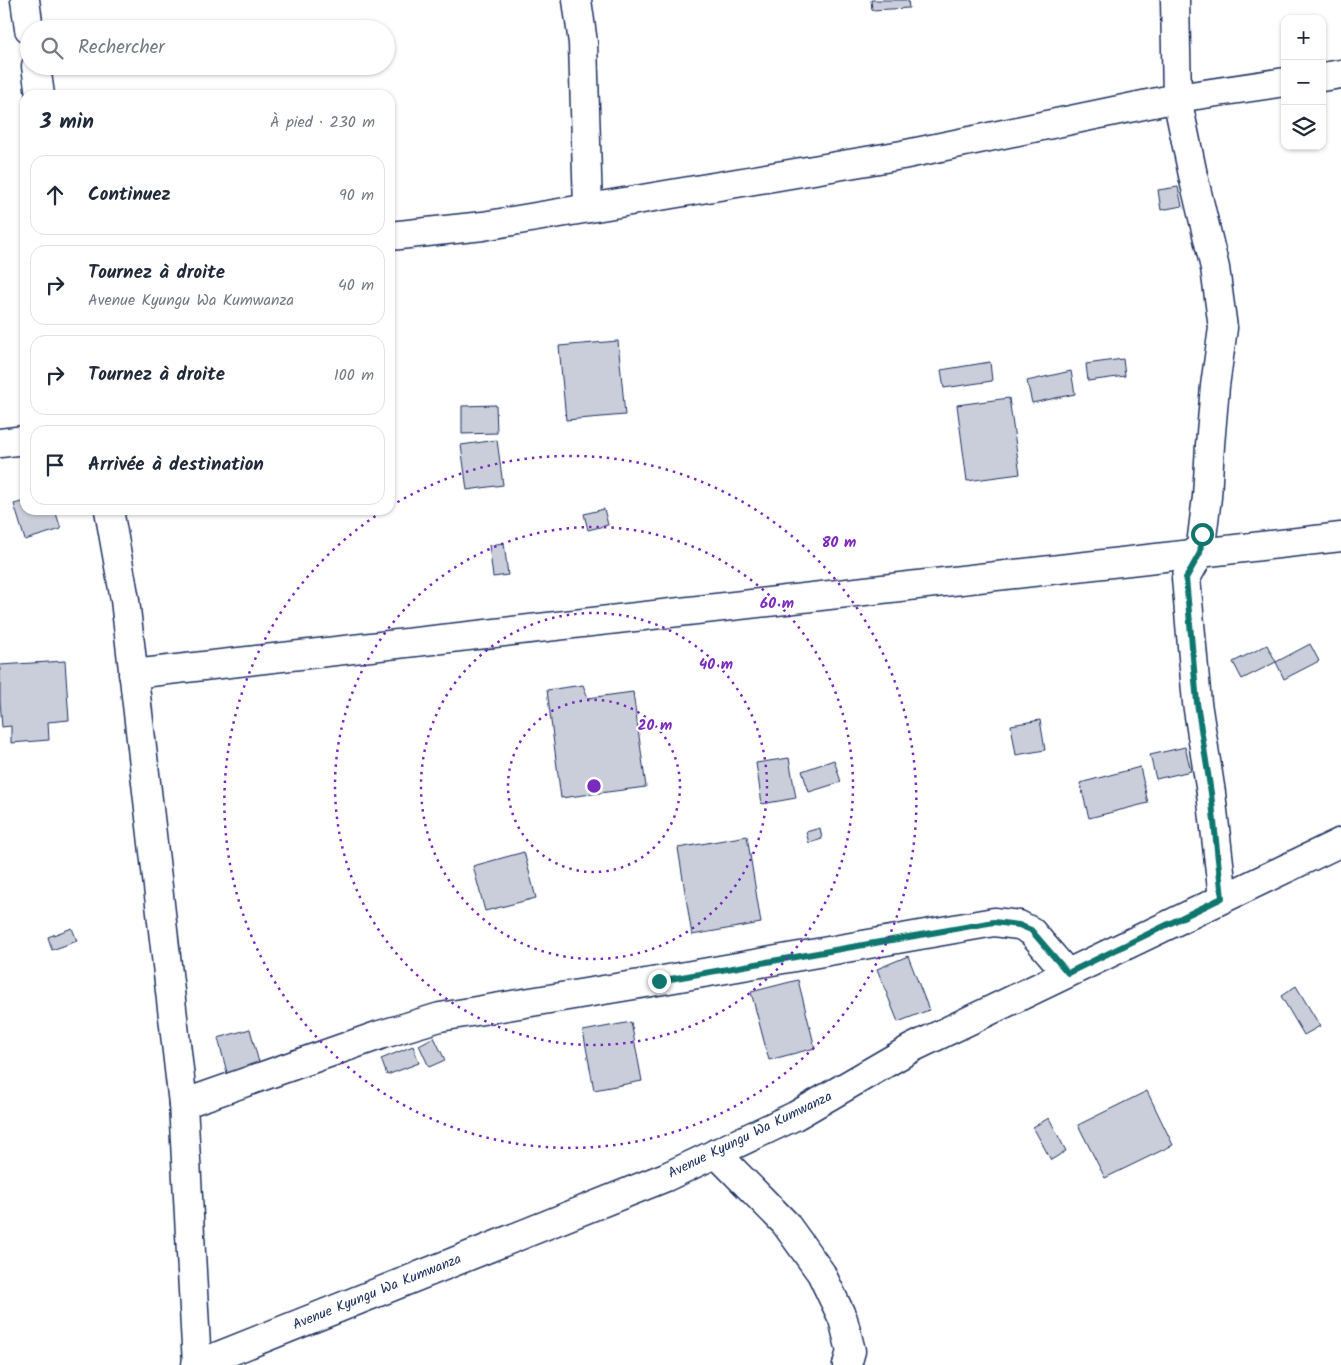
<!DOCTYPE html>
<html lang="fr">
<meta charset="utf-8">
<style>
body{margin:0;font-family:Kalam,sans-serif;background:#f6f6f7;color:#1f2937}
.controls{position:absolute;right:15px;top:15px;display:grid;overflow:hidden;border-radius:10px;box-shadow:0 1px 4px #0004}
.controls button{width:45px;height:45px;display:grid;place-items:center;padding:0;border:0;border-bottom:1px solid #e0e1e3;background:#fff;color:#1f2937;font:25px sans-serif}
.stop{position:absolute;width:15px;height:15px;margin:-11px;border:4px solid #0f766e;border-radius:50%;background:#fff}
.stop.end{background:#0f766e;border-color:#fff;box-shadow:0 1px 5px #0008}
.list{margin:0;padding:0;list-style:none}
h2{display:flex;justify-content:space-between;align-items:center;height:65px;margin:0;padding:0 20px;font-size:21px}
h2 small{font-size:16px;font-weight:400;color:#747a83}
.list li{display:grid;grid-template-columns:32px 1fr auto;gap:15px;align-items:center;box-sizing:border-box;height:80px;margin:0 10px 10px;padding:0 10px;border:1px solid #e0e1e3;border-radius:15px}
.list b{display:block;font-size:19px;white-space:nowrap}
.list p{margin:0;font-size:16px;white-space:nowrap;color:#747a83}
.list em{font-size:16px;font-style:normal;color:#747a83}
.icon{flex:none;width:28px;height:28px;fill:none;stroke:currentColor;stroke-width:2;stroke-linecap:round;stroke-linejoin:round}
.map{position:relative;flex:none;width:1341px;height:1365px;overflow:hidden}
.search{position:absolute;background:#fff;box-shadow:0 1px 4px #0004;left:20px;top:20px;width:375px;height:55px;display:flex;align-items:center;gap:12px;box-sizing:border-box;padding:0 18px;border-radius:28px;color:#747a83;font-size:19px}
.panel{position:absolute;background:#fff;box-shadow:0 1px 4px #0004;left:20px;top:90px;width:375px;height:425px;border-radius:15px}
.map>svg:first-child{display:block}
.building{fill:#caceda;stroke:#1b2f5e}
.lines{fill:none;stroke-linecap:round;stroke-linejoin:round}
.minor-casing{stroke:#1b2f5e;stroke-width:31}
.minor{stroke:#fff;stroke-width:28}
.route{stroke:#0f766e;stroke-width:6}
.ring{fill:none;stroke:#7b2cbf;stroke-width:2.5;stroke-dasharray:2.5 5}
.labels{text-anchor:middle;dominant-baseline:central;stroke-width:4;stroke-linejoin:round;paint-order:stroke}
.street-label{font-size:14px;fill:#1b2f5e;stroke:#fff}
.centre{fill:#7b2cbf;stroke:#fff;stroke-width:2.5}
.ring-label{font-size:15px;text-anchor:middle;font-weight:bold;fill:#7b2cbf;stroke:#fff;stroke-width:4;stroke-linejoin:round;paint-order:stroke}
</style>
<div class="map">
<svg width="1341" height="1365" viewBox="0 0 1341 1365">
<rect width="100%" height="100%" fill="#fff"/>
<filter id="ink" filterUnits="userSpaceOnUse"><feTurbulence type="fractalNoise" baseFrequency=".02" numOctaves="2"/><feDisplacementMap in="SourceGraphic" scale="10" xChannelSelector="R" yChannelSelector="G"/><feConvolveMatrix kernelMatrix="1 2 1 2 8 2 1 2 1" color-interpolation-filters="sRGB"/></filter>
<g filter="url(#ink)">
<g class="building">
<polygon points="871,0 908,0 909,8 872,10"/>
<polygon points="1178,187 1182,206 1161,210 1158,190"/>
<polygon points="618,341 625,415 566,420 559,346"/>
<polygon points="1123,359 1125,376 1088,381 1086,364"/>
<polygon points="990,362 992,381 944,388 941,370"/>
<polygon points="1071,371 1075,394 1032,403 1027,381"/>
<polygon points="1009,398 1020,474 967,481 957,405"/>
<polygon points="496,405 497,433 462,434 462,406"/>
<polygon points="497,440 503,485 467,490 461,445"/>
<polygon points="25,501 25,510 55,510 61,529 25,540 14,504"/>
<polygon points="604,509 608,525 588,530 584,514"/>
<polygon points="504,543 508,575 493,577 489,545"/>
<polygon points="1310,644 1319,661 1284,679 1276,662"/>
<polygon points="1267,645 1276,662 1242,679 1233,662"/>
<polygon points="65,661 69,720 48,722 49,740 11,743 11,726 2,727 0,700 0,665"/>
<polygon points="583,685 588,698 633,692 646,787 561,798 547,690"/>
<polygon points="1040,720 1045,750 1016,755 1011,725"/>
<polygon points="1185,747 1191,771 1156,779 1150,755"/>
<polygon points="789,758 796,798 762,804 756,763"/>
<polygon points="834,760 841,782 809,792 802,771"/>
<polygon points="1140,767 1148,803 1089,818 1080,783"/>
<polygon points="820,828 822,839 809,843 806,832"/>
<polygon points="747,836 761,923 692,935 678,848"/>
<polygon points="524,852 536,898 485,911 473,866"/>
<polygon points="72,928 77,941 52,950 48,937"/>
<polygon points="908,956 929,1010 898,1022 877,969"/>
<polygon points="798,980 815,1048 769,1060 751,992"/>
<polygon points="1296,986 1320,1026 1304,1035 1281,996"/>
<polygon points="631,1022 642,1081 594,1090 583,1031"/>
<polygon points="250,1029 262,1074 230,1084 218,1038"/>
<polygon points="434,1037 445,1060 429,1067 419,1045"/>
<polygon points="413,1046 419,1063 387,1075 381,1059"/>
<polygon points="1147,1091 1173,1145 1105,1178 1078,1125"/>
<polygon points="1049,1118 1066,1151 1051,1160 1033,1127"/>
</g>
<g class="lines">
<g class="minor-casing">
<g id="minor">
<polyline points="25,0 29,29"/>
<polyline points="577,0 583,43 588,208"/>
<polyline points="1175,0 1177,98 1194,180 1215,268 1223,328 1215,386 1210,445 1207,497 1200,553 1186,578 1197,703 1211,793 1223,898"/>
<polyline points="36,66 40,95"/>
<polyline points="1322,77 1341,74"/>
<polyline points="390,236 483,226 902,155 1177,98 1285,82"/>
<polyline points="0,443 25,440"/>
<polyline points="109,510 125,600 183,1104 197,1365"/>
<polyline points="133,674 1341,537"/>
<polyline points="183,1104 380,1035 440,1017 640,984 994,922 1019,925 1031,931 1067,973"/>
<polyline points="716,1153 785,1223 821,1273 843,1319 851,1351 847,1365"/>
<polyline points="196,1365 666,1177 795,1116 912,1048 1341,842"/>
</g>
</g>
<use href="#minor" class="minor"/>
</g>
</g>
<g class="lines" filter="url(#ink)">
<polyline class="route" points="659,981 994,922 1019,925 1031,930 1068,973 1222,898 1211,793 1197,703 1186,578 1200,553 1202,534"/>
</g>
<g class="ring">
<circle cx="594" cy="786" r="86"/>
<circle cx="594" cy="786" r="173"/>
<circle cx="594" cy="786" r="259"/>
<path d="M391 506A346 346 0 1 1 383 511"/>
</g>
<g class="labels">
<g class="street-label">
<text transform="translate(750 1135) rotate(-26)">Avenue Kyungu Wa Kumwanza</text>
<text transform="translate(377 1292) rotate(-22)">Avenue Kyungu Wa Kumwanza</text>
</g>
</g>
<circle cx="594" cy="786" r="8" class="centre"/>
<g class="ring-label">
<text x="839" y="547">80 m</text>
<text x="777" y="608">60 m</text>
<text x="716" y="669">40 m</text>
<text x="655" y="730">20 m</text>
</g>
</svg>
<div class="controls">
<button>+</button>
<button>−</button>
<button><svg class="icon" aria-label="layers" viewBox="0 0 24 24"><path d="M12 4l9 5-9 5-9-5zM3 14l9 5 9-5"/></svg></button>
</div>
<div class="stop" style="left:1202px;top:534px"></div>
<div class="stop end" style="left:659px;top:981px"></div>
<div class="search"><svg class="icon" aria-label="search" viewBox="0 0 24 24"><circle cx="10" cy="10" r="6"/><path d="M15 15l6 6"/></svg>Rechercher</div>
<section class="panel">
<h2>3 min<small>À pied · 230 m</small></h2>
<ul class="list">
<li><svg class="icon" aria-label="ahead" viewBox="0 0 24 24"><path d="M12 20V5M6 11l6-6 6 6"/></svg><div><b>Continuez</b></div><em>90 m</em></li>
<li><svg class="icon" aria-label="right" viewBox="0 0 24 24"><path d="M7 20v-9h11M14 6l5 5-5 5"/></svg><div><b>Tournez à droite</b><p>Avenue Kyungu Wa Kumwanza</p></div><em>40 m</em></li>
<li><svg class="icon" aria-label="right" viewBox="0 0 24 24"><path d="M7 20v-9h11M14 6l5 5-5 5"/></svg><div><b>Tournez à droite</b></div><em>100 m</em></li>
<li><svg class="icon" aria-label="arrive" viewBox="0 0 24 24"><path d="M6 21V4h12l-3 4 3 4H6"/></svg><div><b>Arrivée à destination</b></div></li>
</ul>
</section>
</div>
